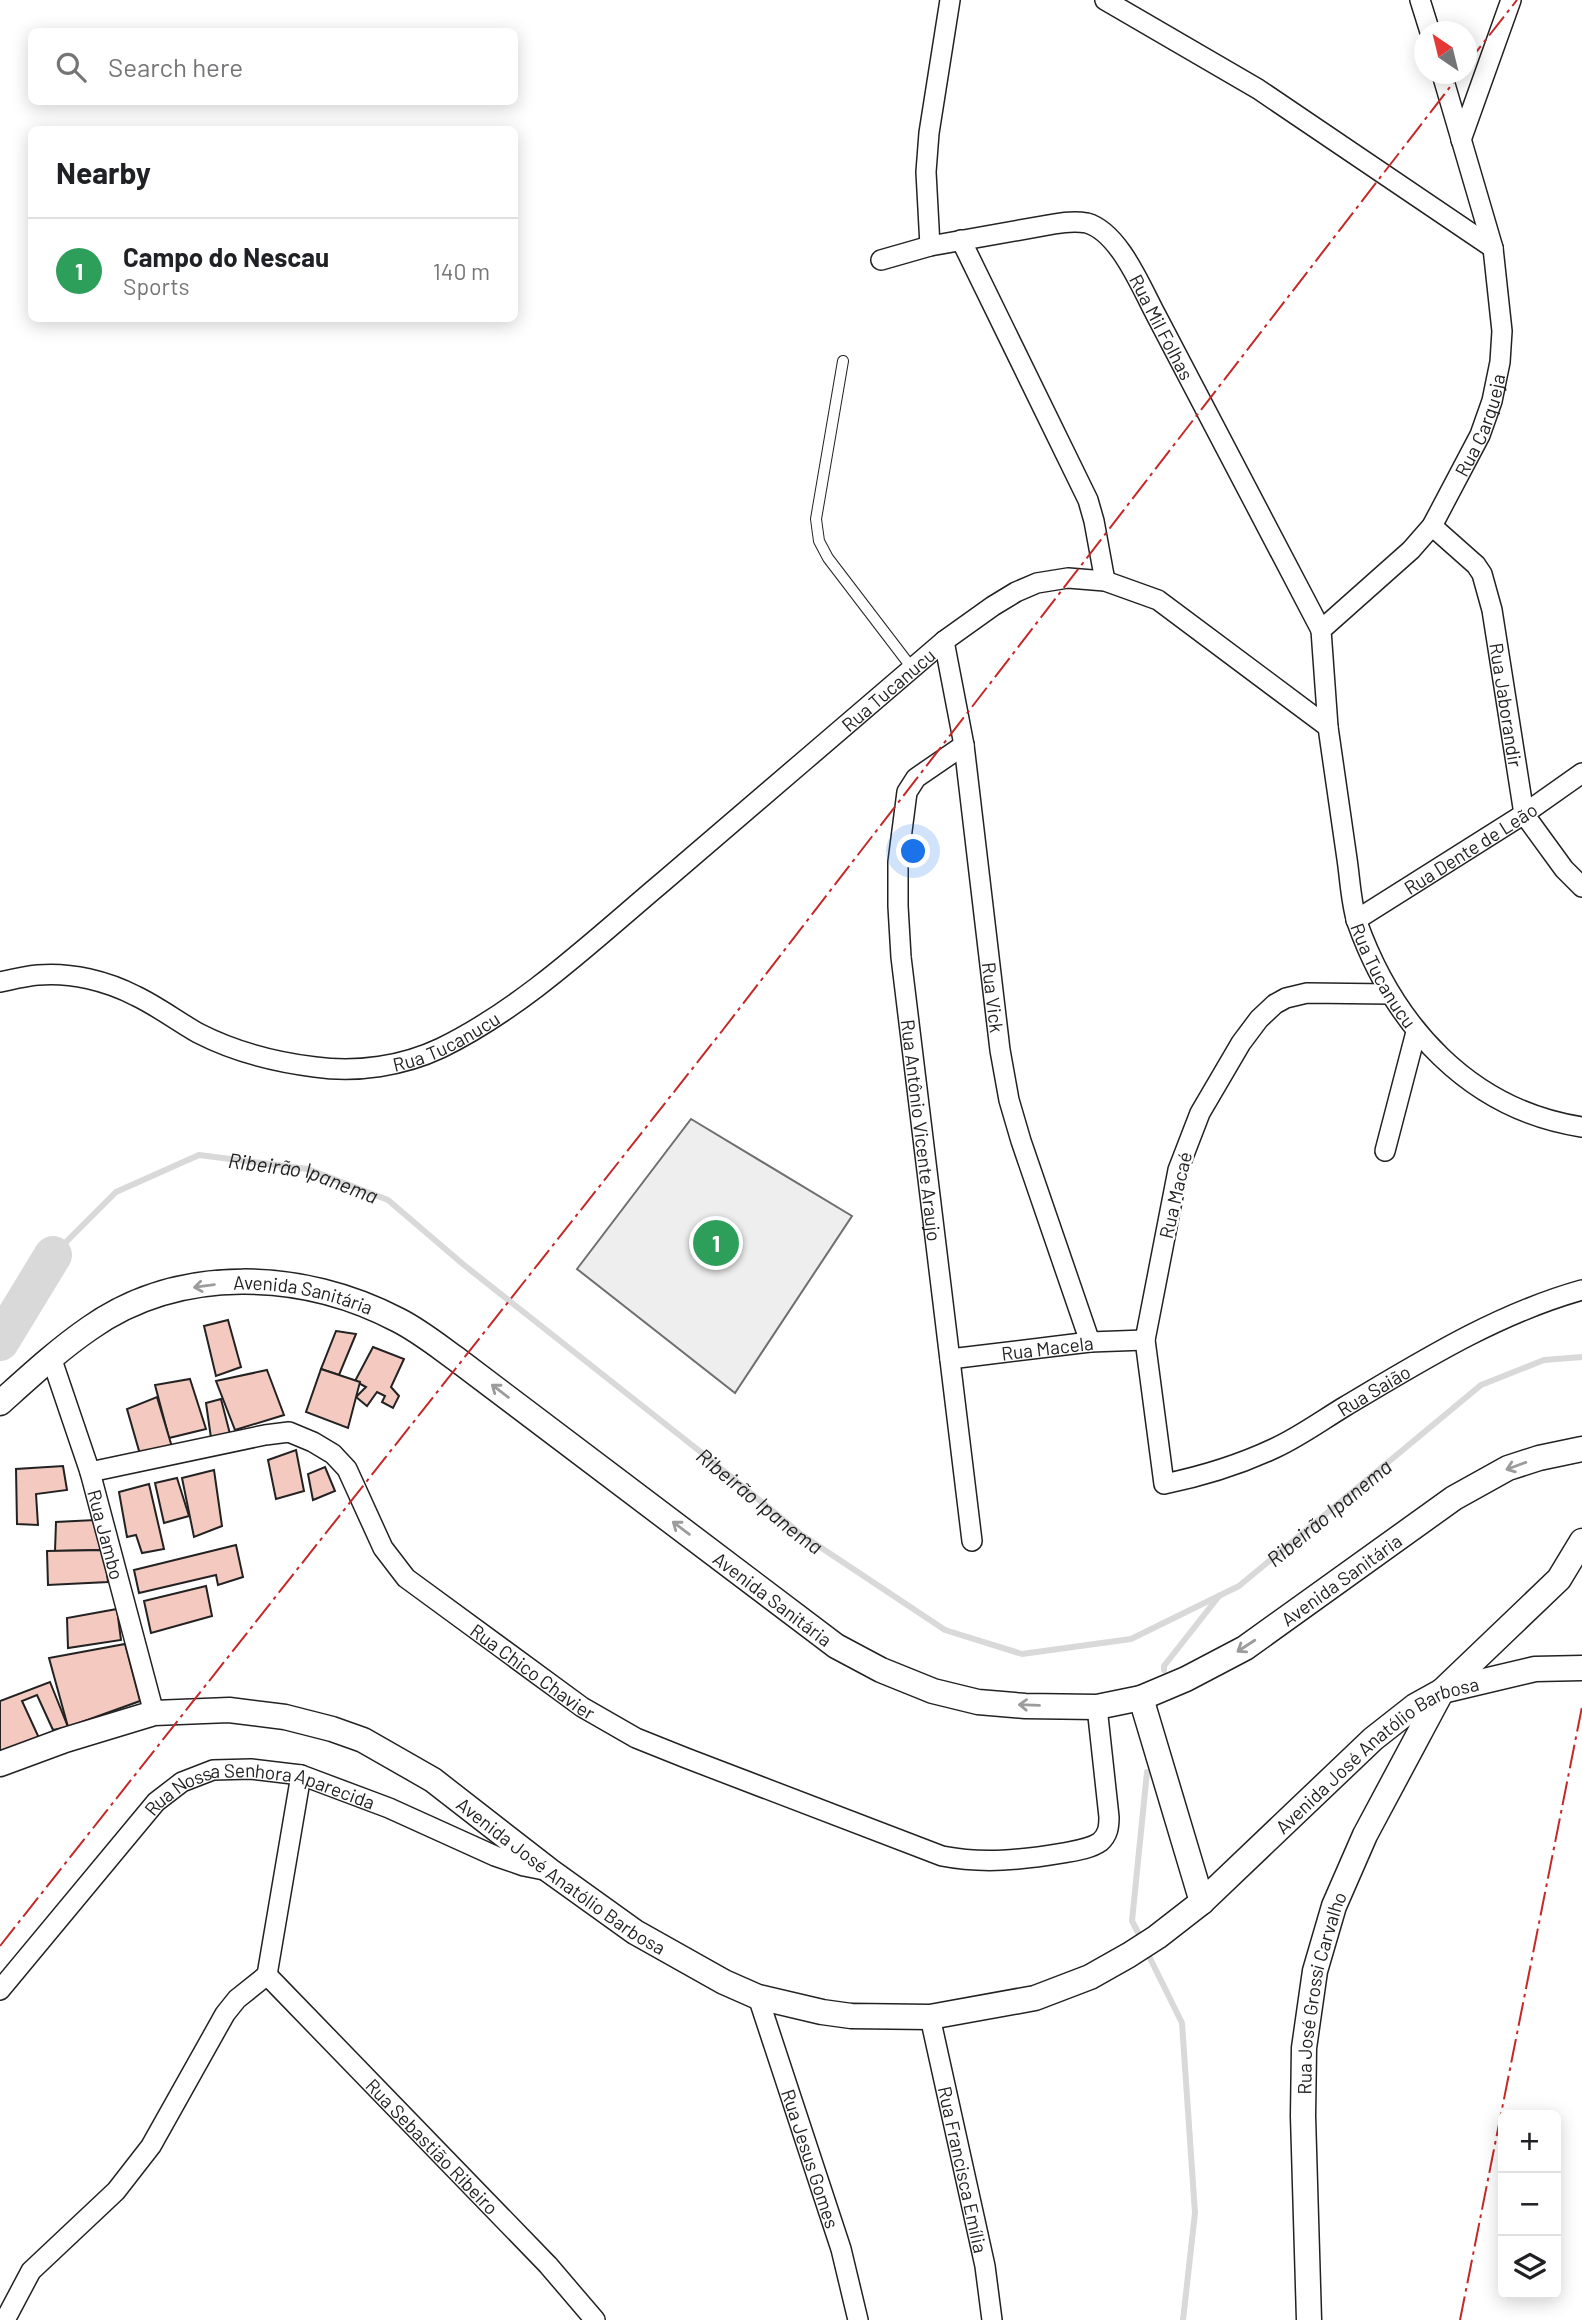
<!DOCTYPE html>
<meta charset="utf-8">
<style>
body{margin:0;font-family:Barlow,sans-serif;background:#f6f6f6;color:#202124}
.controls{position:absolute;right:21px;bottom:21px;display:grid;overflow:hidden;border-radius:10px;box-shadow:0 4px 18px #0003}
.controls button{width:63px;height:63px;display:grid;place-items:center;padding:0;border:0;border-bottom:2px solid #e0e0e0;background:#fff;color:#202124;font:35px sans-serif}
.compass{position:absolute;left:1414px;top:21px;width:63px;height:63px;border-radius:50%;background:#fff;box-shadow:0 4px 18px #0003;rotate:325deg}
.you{position:absolute;left:914px;top:852px;width:24px;height:24px;margin:-18px;border:5px solid #fff;border-radius:50%;background:#1a73e8;box-shadow:0 0 0 10px #1a73e833}
.badge{display:grid;place-items:center;width:46px;height:46px;border-radius:50%;background:#0f766e;color:#fff;font-size:23px;font-weight:700}
.pin{position:absolute;translate:-50% -50%;border:4px solid #fff;box-shadow:0 2px 7px #0006}
.list{margin:0;padding:0;list-style:none}
h2{display:flex;justify-content:space-between;align-items:center;height:91px;margin:0;padding:0 28px;font-size:30px}
h2 small{font-size:23px;font-weight:400;color:#757577}
.list li{display:grid;grid-template-columns:46px 1fr auto;gap:21px;align-items:center;box-sizing:border-box;height:105px;padding:0 28px;border-top:2px solid #e0e0e0}
.list b{display:block;font-size:26px;white-space:nowrap}
.list p{margin:0;font-size:23px;white-space:nowrap;color:#757577}
.list em{font-size:23px;font-style:normal;color:#757577}
.icon{flex:none;width:38px;height:38px;fill:none;stroke:currentColor;stroke-width:2;stroke-linecap:round;stroke-linejoin:round}
.map{position:relative;flex:none;width:1582px;height:2320px;overflow:hidden}
.search{position:absolute;background:#fff;box-shadow:0 4px 18px #0003;left:28px;top:28px;width:490px;height:77px;display:flex;align-items:center;gap:18px;box-sizing:border-box;padding:0 24px;border-radius:10px;color:#757577;font-size:26px}
.panel{position:absolute;background:#fff;box-shadow:0 4px 18px #0003;left:28px;top:126px;width:490px;height:196px;border-radius:10px}
.map>svg:first-child{display:block}
.green{fill:#eee;stroke:#6f6f6f;stroke-width:2}
.lines{fill:none;stroke-linecap:round;stroke-linejoin:round}
.stream{stroke:#d9d9d9;stroke-width:6}
.river{stroke:#d9d9d9;stroke-width:38}
.building{fill:#f3c9c0;stroke:#222;stroke-width:2}
.service-casing{stroke:#222;stroke-width:12}
.minor-casing{stroke:#222;stroke-width:22}
.tertiary-casing{stroke:#222;stroke-width:27}
.service{stroke:#fff;stroke-width:10}
.minor{stroke:#fff;stroke-width:19}
.tertiary{stroke:#fff;stroke-width:24}
.power{stroke:#c62828;stroke-width:2;stroke-dasharray:24 5 3.5 5;stroke-linecap:butt}
.oneway{stroke:#9c9c9c}
.labels{text-anchor:middle;dominant-baseline:central;stroke-width:5;stroke-linejoin:round;paint-order:stroke}
.street-label{font-size:19px;fill:#222;stroke:#fff}
.water-label{font-size:21px;font-style:italic;fill:#222;stroke:#fff}
</style>
<div class="map">
<svg width="1582" height="2320" viewBox="0 0 1582 2320">
<rect width="100%" height="100%" fill="#fff"/>
<polygon class="green" points="691,1119 852,1216 735,1393 577,1269"/>
<g class="lines">
<g class="stream">
<path id="s1" d="M53 1255 116 1192 199 1155 308 1169 388 1200 464 1265 702 1453 802 1535 945 1630 1022 1654 1131 1639 1239 1586 1481 1385 1544 1360 1582 1357"/>
<polyline points="1164,1670 1164,1666 1219,1596"/>
<polyline points="1142,1940 1132,1921 1147,1772"/>
<polyline points="1146,1950 1182,2023 1195,2213 1183,2320"/>
</g>
<polyline class="river" points="0,1342 53,1255"/>
</g>
<g class="building">
<polygon points="228,1320 241,1367 216,1376 204,1326"/>
<polygon points="336,1331 356,1334 339,1375 321,1369"/>
<polygon points="373,1347 404,1359 391,1387 399,1396 393,1408 382,1402 385,1396 377,1392 367,1406 356,1397 366,1387 355,1381"/>
<polygon points="321,1369 360,1382 348,1428 306,1412"/>
<polygon points="267,1370 284,1415 235,1430 216,1381"/>
<polygon points="190,1379 206,1429 169,1438 155,1385"/>
<polygon points="157,1397 172,1447 142,1461 127,1409"/>
<polygon points="221,1399 230,1434 211,1438 206,1403"/>
<polygon points="296,1450 304,1491 276,1499 268,1460"/>
<polygon points="63,1466 67,1490 36,1494 38,1525 17,1524 16,1469"/>
<polygon points="325,1467 335,1491 313,1500 308,1474"/>
<polygon points="214,1470 222,1526 194,1537 182,1478"/>
<polygon points="177,1478 189,1516 164,1523 155,1483"/>
<polygon points="149,1484 164,1549 142,1553 136,1535 127,1537 119,1492"/>
<polygon points="95,1520 102,1550 55,1551 56,1522"/>
<polygon points="236,1545 243,1577 218,1585 216,1575 139,1593 134,1570"/>
<polygon points="104,1550 108,1582 48,1585 47,1551"/>
<polygon points="206,1586 212,1616 151,1633 144,1601"/>
<polygon points="117,1609 121,1640 68,1648 67,1618"/>
<polygon points="125,1644 140,1701 68,1727 49,1658"/>
<polygon points="50,1682 68,1727 53,1730 37,1695 22,1701 39,1738 0,1753 0,1701"/>
</g>
<g class="lines">
<g class="service-casing">
<polyline id="service" points="843,361 816,519 819,541 828,558 912,668"/>
</g>
<g class="minor-casing">
<g id="minor">
<polyline points="1105,0 1258,89 1493,248"/>
<polyline points="1420,0 1430,32"/>
<polyline points="1461,140 1511,0"/>
<polyline points="961,240 1088,500 1094,521 1105,581"/>
<polyline points="930,246 926,172 929,133 950,0"/>
<path id="s2" d="M881 260 930 246 1054 224C1065 222 1076 221 1087 223 1119 232 1141 287 1156 315L1321 630"/>
<path id="s3" d="M1432 526 1476 565 1482 574 1492 610 1524 814 1564 869 1582 887"/>
<path id="s4" d="M944 641 964 745 1000 1050 1009 1100 1021 1141 1090 1342"/>
<path id="s5" d="M1328 727 1321 630 1411 550 1432 526 1480 435 1492 401 1500 362 1502 331 1493 248 1442 74"/>
<path id="s6" d="M964 745 916 778 907 792 898 862V906L901 957 972 1541"/>
<path id="s7" d="M1356 920 1524 814 1582 773"/>
<path id="s8" d="M0 982C13 979 26 976 38 975 71 972 107 981 136 996 157 1006 177 1021 198 1033 235 1052 274 1062 315 1067 357 1073 403 1066 441 1048 523 1008 595 939 664 881 757 801 851 721 944 641L993 606 1016 592 1037 583 1068 578 1105 581 1158 600 1328 727C1334 771 1341 815 1347 859 1350 879 1351 903 1357 922 1394 1026 1470 1110 1582 1127"/>
<path id="s9" d="M1390 994 1307 993 1286 998 1275 1004 1259 1019 1241 1043 1200 1113 1178 1170 1145 1340 1164 1484C1203 1476 1239 1465 1275 1448 1299 1437 1321 1421 1344 1407 1420 1362 1496 1314 1582 1290"/>
<polyline points="1385,1151 1416,1032"/>
<path id="s10" d="M51 1357 90 1472 154 1713"/>
<path id="s11" d="M950 1359 1090 1342 1145 1340"/>
<path id="s12" d="M90 1472 265 1435 289 1432 313 1442 333 1454 347 1469 383 1548 406 1578 582 1707 636 1738 686 1758 942 1856C983 1864 1022 1860 1063 1853 1074 1851 1090 1849 1100 1842 1108 1835 1109 1827 1109 1817L1097 1707"/>
<path id="s13" d="M267 1975 548 2265 595 2320"/>
<polyline points="267,1975 301,1775"/>
<path id="s14" d="M0 1990 156 1802 182 1782 213 1770 251 1769 301 1775 389 1808 495 1856 524 1866 549 1871"/>
<path id="s15" d="M758 1997 841 2249 858 2320"/>
<path id="s16" d="M930 2017 985 2266 992 2320"/>
<polyline points="5,2320 31,2271 116,2191 151,2146 225,2014 237,1999 267,1975"/>
</g>
</g>
<g class="tertiary-casing">
<g id="tertiary">
<path id="s17" d="M0 1403C29 1377 58 1350 90 1328 180 1265 303 1270 398 1320 418 1330 437 1345 455 1358L836 1646 881 1670 933 1691 978 1702 1025 1706 1097 1707 1141 1698 1186 1679 1245 1648 1454 1498 1508 1468 1539 1458 1582 1449"/>
<polyline points="1141,1698 1202,1902"/>
<path id="s18" d="M0 1764 65 1740 154 1713 229 1710 285 1717 332 1729 363 1740 433 1780 550 1871 635 1932 724 1982 758 1997 822 2012 851 2016 930 2017 1035 1998 1090 1977 1129 1955 1157 1937 1202 1902 1373 1739 1415 1706 1442 1691 1535 1669 1582 1668"/>
<path id="s19" d="M1309 2320 1303 2116 1304 2048 1315 1971 1334 1906 1365 1835 1442 1691 1559 1579 1582 1541"/>
</g>
</g>
<use href="#service" class="service"/>
<use href="#minor" class="minor"/>
<use href="#tertiary" class="tertiary"/>
<g class="power">
<polyline points="1466,65 1517,0"/>
<polyline points="0,1946 722,1031 1460,74"/>
<polyline points="1460,2320 1582,1707"/>
</g>
</g>
<defs><path id="oneway-shaft" d="M-6 0H5M1.5-3L5.5 0L1.5 3" fill="none" stroke-width="1.6" stroke-linecap="round" stroke-linejoin="round" transform="scale(1.75)"/></defs>
<g class="oneway">
<use href="#oneway-shaft" transform="translate(204 1286) rotate(172)"/>
<use href="#oneway-shaft" transform="translate(500 1391) rotate(-143)"/>
<use href="#oneway-shaft" transform="translate(1516 1466) rotate(160)"/>
<use href="#oneway-shaft" transform="translate(681 1528) rotate(-143)"/>
<use href="#oneway-shaft" transform="translate(1246 1646) rotate(147)"/>
<use href="#oneway-shaft" transform="translate(1029 1705) rotate(-178)"/>
</g>
<g class="labels">
<g class="street-label">
<text stroke="none"><textPath href="#s2" startOffset="341">Rua Mil Folhas</textPath></text>
<text stroke="none"><textPath href="#s5" startOffset="362">Rua Carqueja</textPath></text>
<text stroke="none"><textPath href="#s8" startOffset="1038">Rua Tucanucu</textPath></text>
<text stroke="none"><textPath href="#s3" startOffset="203">Rua Jaborandir</textPath></text>
<text stroke="none"><textPath href="#s7" startOffset="135">Rua Dente de Leão</textPath></text>
<text stroke="none"><textPath href="#s8" startOffset="1816">Rua Tucanucu</textPath></text>
<text stroke="none"><textPath href="#s4" startOffset="360">Rua Vick</textPath></text>
<text stroke="none"><textPath href="#s8" startOffset="471">Rua Tucanucu</textPath></text>
<text stroke="none"><textPath href="#s6" startOffset="415">Rua Antônio Vicente Araujo</textPath></text>
<text transform="translate(1175 1195) rotate(-77)">Rua Macaé</text>
<text stroke="none"><textPath href="#s17" startOffset="341">Avenida Sanitária</textPath></text>
<text stroke="none"><textPath href="#s11" startOffset="98">Rua Macela</textPath></text>
<text stroke="none"><textPath href="#s9" startOffset="861">Rua Saião</textPath></text>
<text stroke="none"><textPath href="#s10" startOffset="186">Rua Jambo</textPath></text>
<text stroke="none"><textPath href="#s17" startOffset="1538">Avenida Sanitária</textPath></text>
<text stroke="none"><textPath href="#s17" startOffset="908">Avenida Sanitária</textPath></text>
<text stroke="none"><textPath href="#s12" startOffset="555">Rua Chico Chavier</textPath></text>
<text stroke="none"><textPath href="#s18" startOffset="1554">Avenida José Anatólio Barbosa</textPath></text>
<text stroke="none"><textPath href="#s14" startOffset="354">Rua Nossa Senhora Aparecida</textPath></text>
<text stroke="none"><textPath href="#s18" startOffset="616">Avenida José Anatólio Barbosa</textPath></text>
<text stroke="none"><textPath href="#s19" startOffset="329">Rua José Grossi Carvalho</textPath></text>
<text stroke="none"><textPath href="#s13" startOffset="238">Rua Sebastião Ribeiro</textPath></text>
<text stroke="none"><textPath href="#s15" startOffset="170">Rua Jesus Gomes</textPath></text>
<text stroke="none"><textPath href="#s16" startOffset="156">Rua Francisca Emília</textPath></text>
</g>
<g class="water-label">
<text stroke="none"><textPath href="#s1" startOffset="287">Ribeirão Ipanema</textPath></text>
<text stroke="none"><textPath href="#s1" startOffset="854">Ribeirão Ipanema</textPath></text>
<text stroke="none"><textPath href="#s1" startOffset="1507">Ribeirão Ipanema</textPath></text>
</g>
</g>
</svg>
<div class="controls">
<button>+</button>
<button>−</button>
<button><svg class="icon" aria-label="layers" viewBox="0 0 24 24"><path d="M12 4l9 5-9 5-9-5zM3 14l9 5 9-5"/></svg></button>
</div>
<svg class="compass" viewBox="-18 -18 36 36"><path d="M0-13l5 13h-10z" fill="#e53935"/><path d="M0 13l5-13h-10z" fill="#757577"/></svg>
<div class="you"></div>
<div class="pin badge" style="left:716px;top:1243px;background:#2e9e5b">1</div>
<div class="search"><svg class="icon" aria-label="search" viewBox="0 0 24 24"><circle cx="10" cy="10" r="6"/><path d="M15 15l6 6"/></svg>Search here</div>
<section class="panel">
<h2>Nearby<small></small></h2>
<ul class="list">
<li><span class="badge" style="background:#2e9e5b">1</span><div><b>Campo do Nescau</b><p>Sports</p></div><em>140 m</em></li>
</ul>
</section>
</div>
